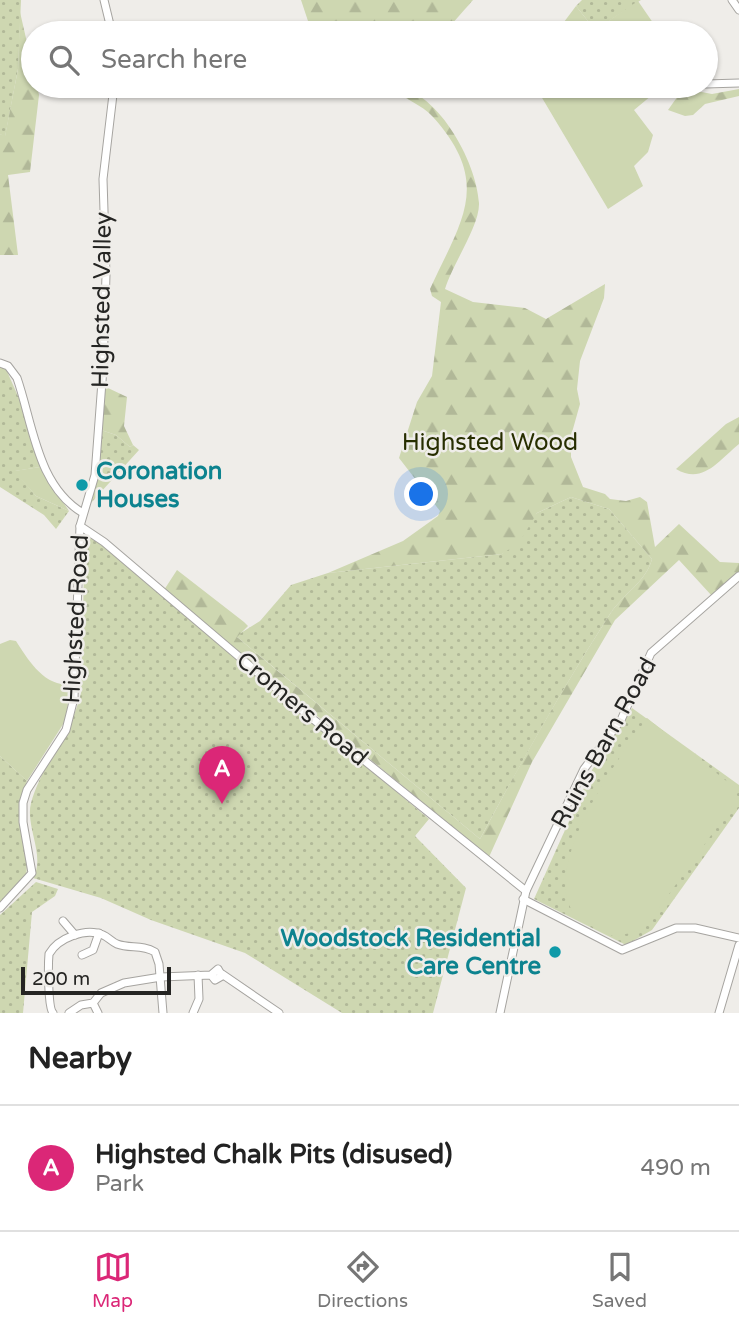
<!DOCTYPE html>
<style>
body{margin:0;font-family:"Varela Round",sans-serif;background:#f2f2f2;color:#222}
.scale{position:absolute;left:21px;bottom:18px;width:150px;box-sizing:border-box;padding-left:7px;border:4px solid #252523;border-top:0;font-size:19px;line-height:24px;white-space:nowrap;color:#252523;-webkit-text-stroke:5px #efede9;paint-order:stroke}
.you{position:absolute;left:422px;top:495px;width:24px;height:24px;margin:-18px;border:5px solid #fff;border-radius:50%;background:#1a73e8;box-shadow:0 0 0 10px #1a73e833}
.badge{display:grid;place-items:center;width:46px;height:46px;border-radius:50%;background:#db2777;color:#fff;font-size:23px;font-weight:700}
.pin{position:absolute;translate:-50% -58px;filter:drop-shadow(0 2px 4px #0008)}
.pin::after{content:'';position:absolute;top:37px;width:24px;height:21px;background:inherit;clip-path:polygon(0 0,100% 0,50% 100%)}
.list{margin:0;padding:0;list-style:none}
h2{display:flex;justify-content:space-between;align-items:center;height:91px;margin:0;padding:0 28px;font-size:30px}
h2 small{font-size:23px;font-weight:400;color:#767676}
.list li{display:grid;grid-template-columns:46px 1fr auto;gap:21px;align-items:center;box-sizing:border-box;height:126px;padding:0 28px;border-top:2px solid #e0e0e0}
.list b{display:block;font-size:26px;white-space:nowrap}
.list p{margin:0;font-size:23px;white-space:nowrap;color:#767676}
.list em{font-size:23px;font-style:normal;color:#767676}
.icon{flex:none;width:38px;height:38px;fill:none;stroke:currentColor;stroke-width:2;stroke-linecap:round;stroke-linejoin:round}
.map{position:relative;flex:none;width:739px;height:1013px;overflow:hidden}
.search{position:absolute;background:#fff;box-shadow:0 2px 5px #0004;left:21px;right:21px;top:21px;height:77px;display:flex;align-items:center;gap:18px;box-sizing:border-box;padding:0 24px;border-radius:38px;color:#767676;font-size:26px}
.sheet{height:217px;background:#fff}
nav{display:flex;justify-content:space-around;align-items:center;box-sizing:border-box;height:98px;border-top:2px solid #e0e0e0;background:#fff;font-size:19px;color:#767676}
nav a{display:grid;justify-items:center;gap:4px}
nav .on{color:#db2777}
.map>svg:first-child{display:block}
.grass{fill:url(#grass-dots)}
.forest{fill:url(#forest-firs)}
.garden{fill:#ced7b1}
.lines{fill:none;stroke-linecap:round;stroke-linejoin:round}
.minor-casing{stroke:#a6a4a0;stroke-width:9}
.minor{stroke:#fff;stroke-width:7}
.culture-dot{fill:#0f9aa8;stroke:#efede9;stroke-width:2.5}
.labels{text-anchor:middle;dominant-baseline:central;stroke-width:5;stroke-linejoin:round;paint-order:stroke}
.street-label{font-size:24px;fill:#252523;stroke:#efede9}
.park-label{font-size:24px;fill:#272e00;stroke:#efede9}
.culture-label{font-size:24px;font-weight:bold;fill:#0d838f;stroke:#efede9;text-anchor:start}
</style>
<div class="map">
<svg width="739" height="1013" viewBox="0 0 739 1013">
<defs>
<pattern id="grass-dots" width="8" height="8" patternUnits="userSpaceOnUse" patternTransform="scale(1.75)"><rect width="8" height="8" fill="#ced7b1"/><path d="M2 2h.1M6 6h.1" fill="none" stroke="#b1b898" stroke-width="1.8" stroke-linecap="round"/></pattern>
<pattern id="forest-firs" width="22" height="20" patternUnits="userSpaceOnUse" patternTransform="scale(1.75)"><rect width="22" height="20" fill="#ced7b1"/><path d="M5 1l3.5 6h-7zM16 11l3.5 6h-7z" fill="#b1b898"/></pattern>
</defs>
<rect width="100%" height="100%" fill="#efede9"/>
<g class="grass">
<polygon points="0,0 21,0 18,69 5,137 0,134"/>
<polygon points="582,0 641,0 595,30 576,6"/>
<polygon points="0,367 6,369 21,403 40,467 15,471 36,496 69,511 56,529 44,515 0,487"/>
<polygon points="101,430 116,435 130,447 133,445 139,450 91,503 97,476"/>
<path d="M571 497 609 509 652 559C646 582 623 594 610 614 563 687 521 763 480 839L236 636 260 621 291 585 328 573 502 554 537 513Z"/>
<path d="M85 531 429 819 415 836 466 888 433 1013H342L245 953 151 920 101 898 33 878C46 856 25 827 31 803 42 763 72 733 81 693Z"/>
<polygon points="632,708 739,785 739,808 652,930 626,945 534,899 592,770"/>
<polygon points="0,756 27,781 20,805 27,865 26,879 0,904"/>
<polygon points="36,882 58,889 55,896 32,912 23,1013 0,1013 0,915"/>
</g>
<g class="forest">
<polygon points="301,0 473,0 444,33 312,33"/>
<polygon points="20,12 33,69 33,86 37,86 39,95 30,172 8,175 18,255 0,255 0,134 5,136 18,69"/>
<path d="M390 86C436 86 477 162 479 203 480 225 452 265 445 289L473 302 525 308 546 319 605 284 604 298 580 361 577 389 580 404 571 436V457L583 487 605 494 610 499 626 501 640 497 647 502 655 547 679 524 720 562 739 563V573L712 596 679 560 615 620 532 762 489 857 164 590 177 570 244 622 248 626 237 637 480 839C521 762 563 687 610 614 623 594 646 582 652 559L609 509 571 497 537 513 519 543 502 554 328 573 403 541 438 516 440 511 399 458 417 402 432 376 441 302 432 296 430 289C461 221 493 184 433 117 422 104 402 99 390 86Z"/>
<polygon points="686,89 712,94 739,89 739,96 705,104 693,115 685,116 668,110 680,93"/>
<polygon points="108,388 127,397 124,426 133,445 130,447 116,435 101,430 104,389"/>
<path d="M739 417V444C718 461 703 485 676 469L726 424Z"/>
</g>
<g class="garden">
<polygon points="638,1 660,33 548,33 564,22 576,6 595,30"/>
<polygon points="535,86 663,86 634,110 653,135 648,152 634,166 643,186 608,209"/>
<polygon points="40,467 69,511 36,496 14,471"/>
<path d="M10 640 16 641C27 658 44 687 69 684L67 718 27 781 0 756V644Z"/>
<path d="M647 718 734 787 737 799 644 929 615 937 576 919C572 911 567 902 566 893 559 841 618 759 647 718Z"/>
</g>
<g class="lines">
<g class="minor-casing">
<g id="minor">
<polyline points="104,0 112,33"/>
<polyline points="732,0 739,10"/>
<polyline points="706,84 739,83"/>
<polyline points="675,88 681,86"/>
<path d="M0 363 8 366 17 378C33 424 37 486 83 513"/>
<polyline points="80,526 104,542 303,711 526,891"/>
<polyline points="523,899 622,950 676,928 695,928 739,938"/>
<polyline points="0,908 32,873 23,822 23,803 27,790 66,730 74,698 80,526 95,475 103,368 106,275 103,179 114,86"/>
<polyline points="63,921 75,935"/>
<polyline points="82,955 93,950 99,933"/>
<polyline points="222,974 279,1013"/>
<polyline points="93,1003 98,1013"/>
<path d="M53 1013C48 1008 48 965 49 954 58 938 86 927 103 935 108 937 112 942 117 944 130 949 142 944 155 952L159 964 163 1013"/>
<polyline points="69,1013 81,1005 93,1003 101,993 124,983 161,977 211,975 218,969 222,976 215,980 211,975"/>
<polyline points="193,1013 199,999 198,975"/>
<polyline points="500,1013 526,891 584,769 621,720 651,653 739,576"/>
<polyline points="719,1013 739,945"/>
</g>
</g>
<use href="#minor" class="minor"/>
</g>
<g class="culture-dot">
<circle cx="82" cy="485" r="7"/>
<circle cx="555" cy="952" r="7"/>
</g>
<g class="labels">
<g class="street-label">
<text transform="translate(102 300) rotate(-89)">Highsted Valley</text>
<text transform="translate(76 619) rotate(-87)">Highsted Road</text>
<text transform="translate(302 709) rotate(40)">Cromers Road</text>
<text transform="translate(604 743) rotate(-61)">Ruins Barn Road</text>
</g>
<g class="park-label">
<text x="490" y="442">Highsted Wood</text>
</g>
<g class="culture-label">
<text x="96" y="471">Coronation<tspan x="96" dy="28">Houses</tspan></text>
<text x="541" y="938" text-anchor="end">Woodstock Residential<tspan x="541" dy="28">Care Centre</tspan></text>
</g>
</g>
</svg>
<div class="scale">200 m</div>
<div class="you"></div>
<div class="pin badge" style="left:222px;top:804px">A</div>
<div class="search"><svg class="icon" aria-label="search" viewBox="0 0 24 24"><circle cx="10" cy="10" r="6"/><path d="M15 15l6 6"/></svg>Search here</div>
</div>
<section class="sheet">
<h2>Nearby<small></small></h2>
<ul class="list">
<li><span class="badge">A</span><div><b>Highsted Chalk Pits (disused)</b><p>Park</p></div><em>490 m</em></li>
</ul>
</section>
<nav>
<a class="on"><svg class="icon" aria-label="map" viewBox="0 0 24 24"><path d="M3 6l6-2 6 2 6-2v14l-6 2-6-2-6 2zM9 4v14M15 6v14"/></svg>Map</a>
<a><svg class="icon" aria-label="directions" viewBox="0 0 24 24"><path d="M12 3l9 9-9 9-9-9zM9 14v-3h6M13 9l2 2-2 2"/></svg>Directions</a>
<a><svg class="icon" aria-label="saved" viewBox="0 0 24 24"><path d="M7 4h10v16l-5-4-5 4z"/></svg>Saved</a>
</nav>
